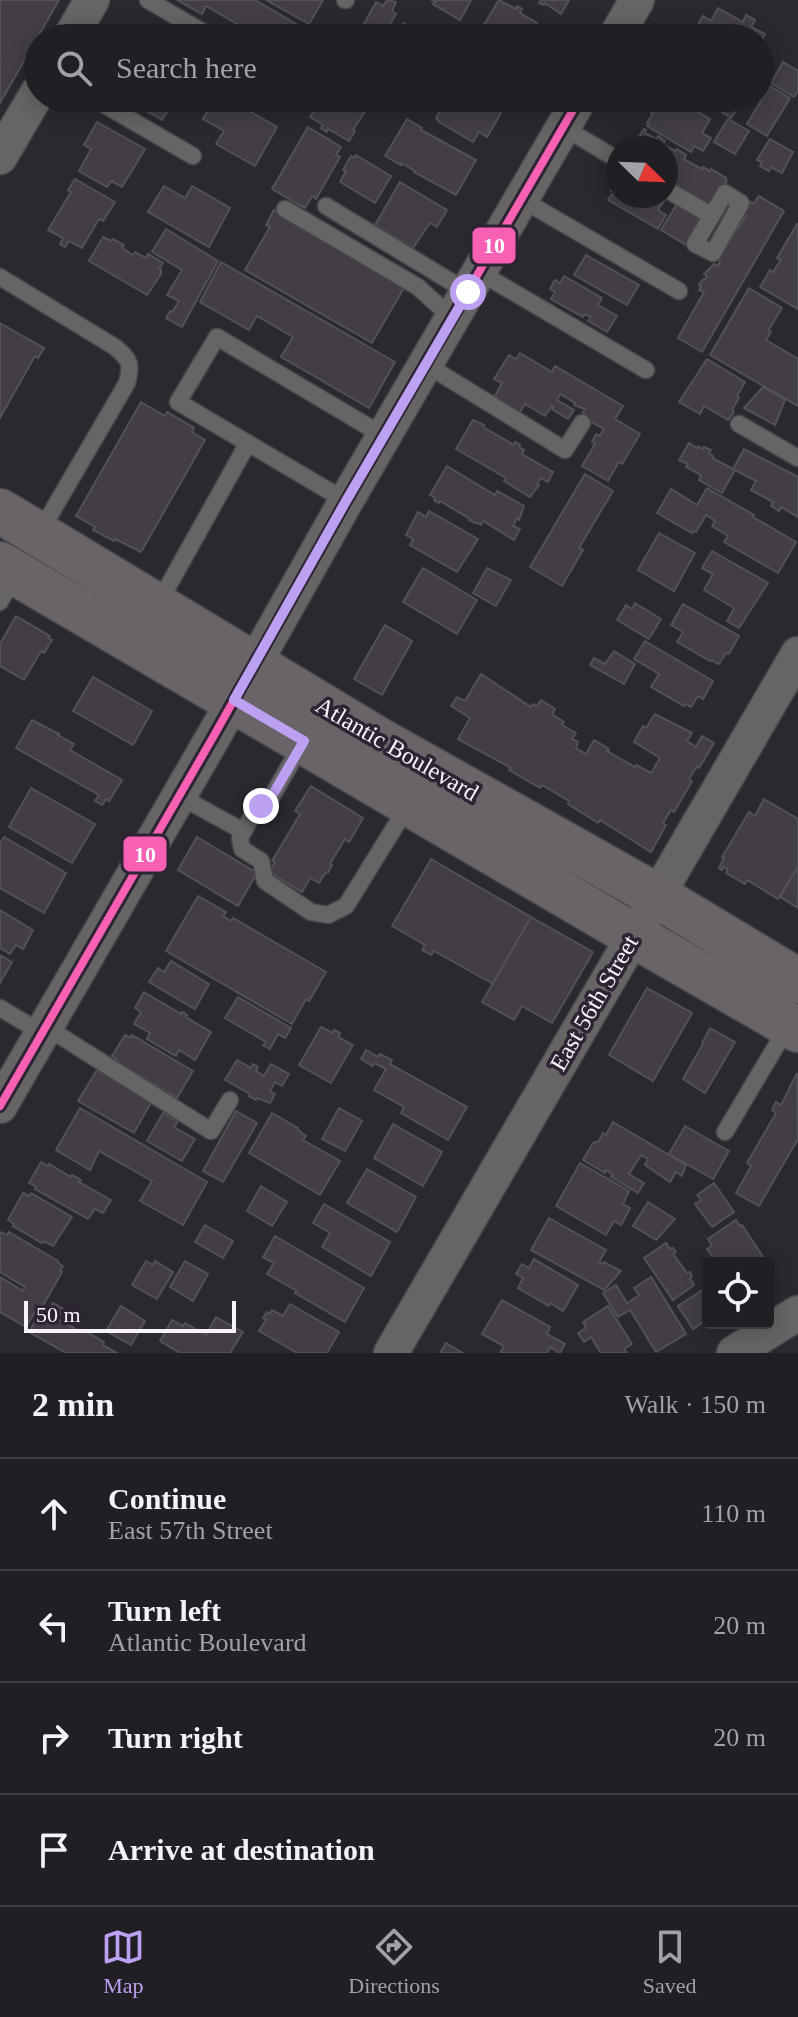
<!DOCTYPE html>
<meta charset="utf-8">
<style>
body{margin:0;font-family:"Times New Roman",serif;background:#29272c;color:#f1f3f6}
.controls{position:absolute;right:24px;bottom:24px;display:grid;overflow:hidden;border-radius:8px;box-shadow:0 4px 20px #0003}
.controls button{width:72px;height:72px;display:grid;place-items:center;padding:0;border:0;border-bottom:2px solid #3e3c41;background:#211e24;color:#f1f3f6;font:40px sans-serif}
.compass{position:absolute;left:606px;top:136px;width:72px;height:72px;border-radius:50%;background:#211e24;box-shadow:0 4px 20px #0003;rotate:113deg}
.scale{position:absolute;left:24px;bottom:20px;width:212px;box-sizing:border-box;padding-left:8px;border:4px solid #f8f2fc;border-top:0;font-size:22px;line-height:28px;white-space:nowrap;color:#f8f2fc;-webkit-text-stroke:6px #2d2433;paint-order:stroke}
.stop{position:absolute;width:24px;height:24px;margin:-18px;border:6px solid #bca0f2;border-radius:50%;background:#fff}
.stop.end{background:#bca0f2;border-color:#fff;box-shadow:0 2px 8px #0008}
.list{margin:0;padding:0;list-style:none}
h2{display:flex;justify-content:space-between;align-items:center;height:104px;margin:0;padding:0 32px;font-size:34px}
h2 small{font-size:26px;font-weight:400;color:#a2a2a6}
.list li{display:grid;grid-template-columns:52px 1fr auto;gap:24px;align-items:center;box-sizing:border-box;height:112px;padding:0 32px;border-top:2px solid #3e3c41}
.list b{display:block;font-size:30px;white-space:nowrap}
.list p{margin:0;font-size:26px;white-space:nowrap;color:#a2a2a6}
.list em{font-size:26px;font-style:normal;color:#a2a2a6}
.icon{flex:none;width:44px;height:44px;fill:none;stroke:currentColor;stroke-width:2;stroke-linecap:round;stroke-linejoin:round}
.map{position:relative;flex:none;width:798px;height:1353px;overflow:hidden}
.search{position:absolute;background:#211e24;box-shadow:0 4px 20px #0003;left:24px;right:24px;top:24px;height:88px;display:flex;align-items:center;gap:20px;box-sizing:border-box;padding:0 28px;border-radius:44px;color:#a2a2a6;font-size:30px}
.sheet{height:552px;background:#211e24}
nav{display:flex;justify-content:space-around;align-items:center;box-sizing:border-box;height:112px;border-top:2px solid #3e3c41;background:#211e24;font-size:22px;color:#a2a2a6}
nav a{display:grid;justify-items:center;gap:4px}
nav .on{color:#bca0f2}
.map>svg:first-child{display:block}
.building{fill:#433e46;stroke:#545057;stroke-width:2}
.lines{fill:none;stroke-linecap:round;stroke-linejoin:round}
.service-casing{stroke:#49454c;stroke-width:19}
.minor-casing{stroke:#49454c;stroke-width:37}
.primary-casing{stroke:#49454c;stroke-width:47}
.service{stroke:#676465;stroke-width:16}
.minor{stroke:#676465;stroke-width:34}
.primary{stroke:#686467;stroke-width:44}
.bus-1-casing{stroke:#2d2433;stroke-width:14}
.bus-1{stroke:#f860b3;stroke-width:8}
.route{stroke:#bca0f2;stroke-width:10}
.labels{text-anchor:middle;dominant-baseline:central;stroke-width:7;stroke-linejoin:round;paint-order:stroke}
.street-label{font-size:24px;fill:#f8f2fc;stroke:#2d2433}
.line-badge{stroke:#2d2433;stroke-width:3}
.badge-label{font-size:22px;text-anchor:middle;font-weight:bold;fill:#fff}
</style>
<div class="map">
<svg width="798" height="1353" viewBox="0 0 798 1353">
<rect width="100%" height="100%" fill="#2c2830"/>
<g class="building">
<polygon points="0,0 59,0 0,103"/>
<polygon points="177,0 255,0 303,28 297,38 261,38 206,6 202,14"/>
<polygon points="266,0 323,0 309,24"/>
<polygon points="387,0 396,2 392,11 396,14 390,24 397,28 391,38 387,38 364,24 376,2 383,6"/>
<polygon points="431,0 471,0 460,20 433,4 435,2"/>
<polygon points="499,0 516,9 517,6 522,9 520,13 537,23 535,27 549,36 548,38 499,38 482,28"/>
<polygon points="541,0 569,0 561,14 545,3 544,5 539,3"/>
<polygon points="718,8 743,22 746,15 755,20 751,27 765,34 760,43 760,38 701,38 693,33 703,16 711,21"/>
<polygon points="404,23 430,38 395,38"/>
<polygon points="783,62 798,71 798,91 794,97 771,83"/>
<polygon points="770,86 790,98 767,136 747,124"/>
<polygon points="124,98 175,98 162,120"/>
<polygon points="215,98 227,98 277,127 255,166 216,144 224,131 203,119"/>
<polygon points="322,98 364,98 371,102 353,130 355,131 349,141 328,129 327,132 321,128 323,125 310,117"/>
<polygon points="452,98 475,98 501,113 487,137 479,132 473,142 439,122 436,118 441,109 445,111"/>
<polygon points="485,98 507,98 501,108"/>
<polygon points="651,98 674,98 710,119 702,133 711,138 703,151 694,146 691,152 647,126 649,124 647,123 653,113 651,112 654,107 647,104"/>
<polygon points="701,98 726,98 724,101 737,109 731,118"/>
<polygon points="407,119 422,128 421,130 476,160 456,195 414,172 415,171 401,163 401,165 385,156"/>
<polygon points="728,119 749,131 735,154 714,142"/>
<polygon points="97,122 145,149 122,187 111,181 107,187 79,171 91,149 84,145"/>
<polygon points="308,127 341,147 336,155 340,157 316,199 312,196 305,208 272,189"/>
<polygon points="644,129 646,130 645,133 656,139 658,136 665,141 663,144 675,151 677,149 686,155 684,159 702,169 703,167 710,171 711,169 726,178 725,180 727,181 713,207 709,205 708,207 704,204 706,203 699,199 697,203 667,183 671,175 666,172 666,148 631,148"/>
<polygon points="770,139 793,152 782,173 771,167 769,171 760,166 762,162 757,160"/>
<polygon points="356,155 391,176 375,203 340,182 346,171 343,170 351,156 354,158"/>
<polygon points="618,172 618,196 660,196 665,199 658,210 666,215 658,229 608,200 614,192 611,191"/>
<polygon points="75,179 115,202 103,221 99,219 82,248 69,241 65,247 60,244 63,238 48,230 71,192 68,190"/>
<polygon points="400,182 447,210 437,227 430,223 413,248 375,225"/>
<polygon points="164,186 185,198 192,186 230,208 209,247 148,212"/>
<polygon points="759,196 784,211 702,352 678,338 704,292 699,290 701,286 699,285 703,279 705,280 707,276 704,274 714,264 718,266 720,262 719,257 746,216 744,214 751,202 753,204"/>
<polygon points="677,204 702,221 688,246 661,230"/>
<polygon points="274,210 405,286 372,343 245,270 270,227 266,225"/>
<polygon points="797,224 798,224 798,309 760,287 770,270 773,272 781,260 777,258"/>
<polygon points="166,229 218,261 182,327 166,318 170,311 172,312 179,301 167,295 182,270 152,252"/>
<polygon points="103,237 111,241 113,239 124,245 122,248 133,255 135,252 146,258 148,254 163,263 159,269 161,270 161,274 147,295 89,261"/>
<polygon points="586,255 639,285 627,305 574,275"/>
<polygon points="221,262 395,362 369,408 281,357 293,337 257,316 249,330 200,302"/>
<polygon points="564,276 602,298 598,305 617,316 607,332 588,321 591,317 584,314 583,317 551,299 555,292 550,289 555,280 560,283"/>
<polygon points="749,288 782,308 768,331 771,332 766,340 798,359 798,406 710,355"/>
<polygon points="0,323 44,348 38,358 35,356 0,418"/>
<polygon points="520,353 552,372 555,366 623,406 615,419 640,434 622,464 619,462 608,481 582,466 595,444 592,442 596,434 600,436 604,429 581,416 585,409 574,405 575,403 560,394 557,400 574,410 568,419 552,409 553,406 552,405 545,416 525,404 518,415 493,400 502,383 494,379 509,355 516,359"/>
<polygon points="707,359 745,382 737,396 739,398 732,410 734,412 728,420 704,406 700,414 679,402"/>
<polygon points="763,387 785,400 775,425 744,408"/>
<polygon points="141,402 165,416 167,412 194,428 192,432 205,440 141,552 115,539 114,541 93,530 95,527 76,516"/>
<polygon points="473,420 484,425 483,427 514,445 515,442 520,445 519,447 524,450 522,454 553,472 548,482 541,478 537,484 539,485 530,497 504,481 506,478 456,449"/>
<polygon points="689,443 697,448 698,446 703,449 704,447 711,450 709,453 713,456 712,458 733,469 744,449 798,477 798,517 781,507 779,511 771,506 773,502 751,490 756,481 735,470 722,493 699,480 701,475 686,467 688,464 679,460"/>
<polygon points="447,466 495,495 497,491 524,506 519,520 517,518 513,526 520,529 514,540 483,521 481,525 476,522 475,523 469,520 470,519 440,501 439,503 434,500 435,498 430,495"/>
<polygon points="585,474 613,491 579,548 583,550 562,586 530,567"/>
<polygon points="707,488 754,515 753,517 796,542 778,573 724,542 728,536 712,526 715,521 706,515 696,532 693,531 692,533 657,513 671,489 697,505"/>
<polygon points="429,511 478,539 457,572 410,545 413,539 406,535 418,512 426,517"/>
<polygon points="659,533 695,553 674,591 638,570"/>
<polygon points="712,551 768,583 739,628 727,621 734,608 704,590 713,574 702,568"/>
<polygon points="423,568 477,600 457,634 403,602"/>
<polygon points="487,568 511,580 496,606 473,593"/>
<polygon points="635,603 661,619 649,639 617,620 626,605 632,609"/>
<polygon points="683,604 739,636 729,654 726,653 719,664 711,660 710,661 677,642 683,632 671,625"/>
<polygon points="16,616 50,636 48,638 52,640 44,653 41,651 24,680 0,666 0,644"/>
<polygon points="385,625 412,641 382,695 354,679"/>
<polygon points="645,641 713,681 703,699 698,696 691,707 685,704 684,706 651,687 659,674 634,659"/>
<polygon points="614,651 635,664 624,684 590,665 594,658 605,664"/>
<polygon points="481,674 531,707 533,704 537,706 541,700 555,709 552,714 564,722 562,725 576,733 572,739 578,742 576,748 586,754 594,740 609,749 607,751 635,767 636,765 651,773 660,758 634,742 643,726 646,728 655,714 692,733 687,741 696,747 702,736 714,743 699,768 697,766 689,779 692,781 674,812 671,810 663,823 666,825 651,852 600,820 598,823 568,804 569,801 542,785 540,788 509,770 511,768 458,739 470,718 451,706 457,697 465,701"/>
<polygon points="93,677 152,711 133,745 73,711"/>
<polygon points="32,720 59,734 58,735 74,744 70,750 122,780 109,801 106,799 102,805 95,801 99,795 16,748"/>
<polygon points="311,786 363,818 349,842 345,839 330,864 332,865 328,873 326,872 319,883 310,878 302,892 269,872 275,862 272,861 300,814 295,811"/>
<polygon points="31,788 95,824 72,863 9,827"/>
<polygon points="764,799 798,819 798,866 778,899 747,880 745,884 726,873 728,870 724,867 722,870 719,868 724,858 722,857 749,812 755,816"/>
<polygon points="4,837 66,873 44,913 0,888 0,843"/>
<polygon points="197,837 257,873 238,906 178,870"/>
<polygon points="431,859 531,917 493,984 434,951 431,955 422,950 425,945 392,926"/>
<polygon points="798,866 798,908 780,897"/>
<polygon points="198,896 226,912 223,916 231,921 233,918 326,972 309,1001 306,999 292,1024 166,951"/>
<polygon points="0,910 33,930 23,949 16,945 10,954 0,948"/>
<polygon points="531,917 593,952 552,1023 522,1006 514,1020 482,1002"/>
<polygon points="0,955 12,962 0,983"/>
<polygon points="171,961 209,984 195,1009 149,982 158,968 164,972"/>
<polygon points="647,988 692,1013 653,1081 609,1055"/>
<polygon points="144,992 181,1014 182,1012 187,1015 186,1017 211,1032 195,1060 179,1050 176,1056 147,1039 150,1033 134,1024 141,1012 135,1008"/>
<polygon points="238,997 291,1028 285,1038 278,1034 270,1049 263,1045 266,1042 225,1018"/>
<polygon points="321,1027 333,1033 334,1030 340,1033 338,1037 353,1045 331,1083 299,1065"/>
<polygon points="710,1028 735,1042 705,1093 683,1079 703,1044 702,1043"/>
<polygon points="125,1035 131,1038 132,1035 193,1071 177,1098 117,1062 118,1060 112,1056"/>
<polygon points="366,1050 378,1057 380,1054 392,1060 390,1064 467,1107 448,1140 401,1113 404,1107 374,1090 386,1069 374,1063 372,1066 361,1059"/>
<polygon points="237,1060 251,1068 253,1064 258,1067 256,1071 264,1076 271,1064 289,1074 282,1086 275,1082 270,1091 275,1094 270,1103 257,1098 256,1100 249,1096 250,1094 225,1080"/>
<polygon points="97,1070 105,1075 107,1072 116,1077 114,1080 152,1101 134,1133 78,1101"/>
<polygon points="797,1073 798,1139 759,1206 736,1193 751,1166 747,1163 776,1113 772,1110 776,1102 781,1105"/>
<polygon points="80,1108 207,1182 183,1225 140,1201 152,1181 99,1151 90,1170 56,1150"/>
<polygon points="339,1108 362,1121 345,1151 322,1139"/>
<polygon points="236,1111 257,1123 223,1182 203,1171"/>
<polygon points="163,1113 178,1121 174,1127 195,1139 182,1161 147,1141"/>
<polygon points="272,1113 298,1128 298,1130 306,1136 303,1140 340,1161 320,1195 249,1153"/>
<polygon points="613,1122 686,1165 682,1176 676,1172 670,1182 645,1165 648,1159 641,1155 629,1174 644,1183 638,1193 611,1177 613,1175 606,1170 605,1173 583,1160 593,1143 599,1141 603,1133 606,1135"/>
<polygon points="393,1124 442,1152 423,1186 374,1158"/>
<polygon points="685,1126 729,1151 713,1179 669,1154"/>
<polygon points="41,1162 48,1166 49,1164 71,1177 72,1175 81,1180 79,1182 111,1200 103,1213 95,1209 88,1219 35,1189 36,1186 29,1183"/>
<polygon points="580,1163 629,1191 623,1204 630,1208 621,1225 614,1221 606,1235 556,1206"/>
<polygon points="367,1169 416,1197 397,1232 347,1203"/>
<polygon points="714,1183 734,1212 712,1227 695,1204 701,1200 697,1195"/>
<polygon points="261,1186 287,1202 272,1226 247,1211"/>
<polygon points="23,1193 29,1196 31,1193 72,1217 53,1246 43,1241 42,1243 13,1226 14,1224 8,1220"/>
<polygon points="648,1202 675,1219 656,1240 633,1226"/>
<polygon points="324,1204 390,1242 371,1276 322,1247 330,1233 313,1223"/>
<polygon points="549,1218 606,1250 599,1262 603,1264 604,1262 621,1271 604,1290 531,1250"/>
<polygon points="736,1220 740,1226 742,1225 767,1263 717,1263 707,1249 712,1246 708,1239"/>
<polygon points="205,1225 233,1241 223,1258 195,1242"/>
<polygon points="0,1232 7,1235 9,1232 58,1261 58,1263 63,1266 60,1271 62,1272 41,1309 38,1307 26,1327 0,1312 0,1277 23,1291 25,1287 0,1272"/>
<polygon points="275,1236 364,1288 345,1322 295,1293 297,1291 267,1274 274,1263 263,1257"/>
<polygon points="666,1243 670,1249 673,1248 676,1252 673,1254 687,1273 690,1272 692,1276 690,1278 694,1285 673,1300 644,1258"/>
<polygon points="534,1259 578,1285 563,1311 550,1303 549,1306 518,1288 523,1278 516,1274 522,1264 529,1268"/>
<polygon points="146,1261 153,1265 155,1261 173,1272 157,1299 132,1285"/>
<polygon points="185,1261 208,1274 193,1301 170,1287"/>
<polygon points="651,1277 686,1334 656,1352 630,1310 618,1317 603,1293 616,1285 627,1303 639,1295 634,1288"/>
<polygon points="704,1289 708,1294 708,1319 693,1329 678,1306"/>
<polygon points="502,1300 550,1327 547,1334 565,1344 560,1353 550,1347 547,1353 500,1353 504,1346 482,1334"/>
<polygon points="53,1303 63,1309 58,1319 83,1333 85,1331 104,1342 103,1345 117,1353 66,1353 29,1332 42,1310 47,1313"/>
<polygon points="290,1304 339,1332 327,1353 297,1353 259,1331 266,1320 263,1318 267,1312 270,1314 272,1310 283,1316"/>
<polygon points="121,1306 145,1321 131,1345 106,1331"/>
<polygon points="608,1306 632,1344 624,1349 627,1353 601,1353 591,1337 584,1342 578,1333 586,1328 583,1322"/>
<polygon points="216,1317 243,1332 230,1353 180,1353 160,1341 172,1320 183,1326 185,1323 206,1335"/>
<polygon points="446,1343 463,1353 440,1353"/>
</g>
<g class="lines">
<g class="service-casing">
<g id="service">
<polyline points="148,0 213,38"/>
<polyline points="345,0 346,0"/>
<polyline points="93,98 193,156"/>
<polyline points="563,127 618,160"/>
<polyline points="666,189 712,216"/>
<polygon points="725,193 741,203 713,253 695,244"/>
<polyline points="521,199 679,291"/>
<polyline points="326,206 468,292"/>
<polyline points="285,209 418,287 452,318"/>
<polyline points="479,272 646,370"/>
<path d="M0 277 115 347C130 360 132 363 127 383L40 532"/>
<polyline points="425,364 565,450 582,423"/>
<polyline points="739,424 798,458"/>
<polyline points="346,501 178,402 217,337 384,436"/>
<polyline points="0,602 15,575"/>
<polyline points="157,606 248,443"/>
<polyline points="302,744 272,796 255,810 240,838 242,849 261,861 265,881 311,912 328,915 346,906 409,804"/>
<polyline points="179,796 243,831"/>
<polyline points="0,1008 42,1033"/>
<polyline points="46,1027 211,1131 230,1100"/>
<polyline points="725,1132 788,1026"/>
</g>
</g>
<g class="minor-casing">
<g id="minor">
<polyline points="70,38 92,0"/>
<polyline points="615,38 637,0"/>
<polyline points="0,157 38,92"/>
<polyline points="0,1106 212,739 346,501 580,98"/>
<polyline points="391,1353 798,654"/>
<polyline points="734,1353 798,1313"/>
</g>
</g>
<g class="primary-casing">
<g id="primary">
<polyline points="0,511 381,741 657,896 798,981"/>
<polyline points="0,564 633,935 798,1030"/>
</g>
</g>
<use href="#service" class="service"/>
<use href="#minor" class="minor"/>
<use href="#primary" class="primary"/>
<g class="bus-1-casing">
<polyline id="bus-1" points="0,1106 212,739 346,501 580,98"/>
</g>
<use href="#bus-1" class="bus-1"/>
</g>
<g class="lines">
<polyline class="route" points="261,806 272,796 304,741 234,700 346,501 468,292"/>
</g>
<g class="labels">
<g class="street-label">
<text transform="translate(397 749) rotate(30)">Atlantic Boulevard</text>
<text transform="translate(594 1003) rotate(-60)">East 56th Street</text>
</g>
</g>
<g class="line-badge">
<rect x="471" y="226" width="46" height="39" rx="8" fill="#f860b3"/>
<rect x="122" y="835" width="46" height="38" rx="8" fill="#f860b3"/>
</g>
<g class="badge-label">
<text x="494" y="253">10</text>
<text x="145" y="862">10</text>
</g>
</svg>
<div class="controls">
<button><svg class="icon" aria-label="locate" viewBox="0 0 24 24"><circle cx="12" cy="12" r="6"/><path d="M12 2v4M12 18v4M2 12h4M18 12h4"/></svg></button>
</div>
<svg class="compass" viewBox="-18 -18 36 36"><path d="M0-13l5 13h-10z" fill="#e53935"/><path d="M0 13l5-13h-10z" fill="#a2a2a6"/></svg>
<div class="scale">50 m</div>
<div class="stop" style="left:468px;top:292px"></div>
<div class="stop end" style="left:261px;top:806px"></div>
<div class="search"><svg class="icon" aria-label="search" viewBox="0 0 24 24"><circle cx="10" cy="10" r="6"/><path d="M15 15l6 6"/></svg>Search here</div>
</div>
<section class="sheet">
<h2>2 min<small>Walk · 150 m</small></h2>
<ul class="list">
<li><svg class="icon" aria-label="ahead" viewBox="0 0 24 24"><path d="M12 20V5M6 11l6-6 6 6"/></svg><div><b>Continue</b><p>East 57th Street</p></div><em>110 m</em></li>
<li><svg class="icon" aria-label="left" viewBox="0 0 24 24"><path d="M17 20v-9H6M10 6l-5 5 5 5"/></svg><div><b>Turn left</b><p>Atlantic Boulevard</p></div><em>20 m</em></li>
<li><svg class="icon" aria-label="right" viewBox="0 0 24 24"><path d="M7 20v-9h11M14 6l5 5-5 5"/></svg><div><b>Turn right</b></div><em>20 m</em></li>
<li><svg class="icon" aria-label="arrive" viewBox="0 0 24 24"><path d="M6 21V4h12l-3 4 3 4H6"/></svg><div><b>Arrive at destination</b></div></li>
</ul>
</section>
<nav>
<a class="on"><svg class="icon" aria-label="map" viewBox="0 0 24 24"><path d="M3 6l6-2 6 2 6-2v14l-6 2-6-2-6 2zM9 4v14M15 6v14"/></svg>Map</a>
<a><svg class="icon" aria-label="directions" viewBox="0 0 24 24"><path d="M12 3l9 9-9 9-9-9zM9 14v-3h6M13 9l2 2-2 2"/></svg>Directions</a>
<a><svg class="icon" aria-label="saved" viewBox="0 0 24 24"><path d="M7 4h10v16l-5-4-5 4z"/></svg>Saved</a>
</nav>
